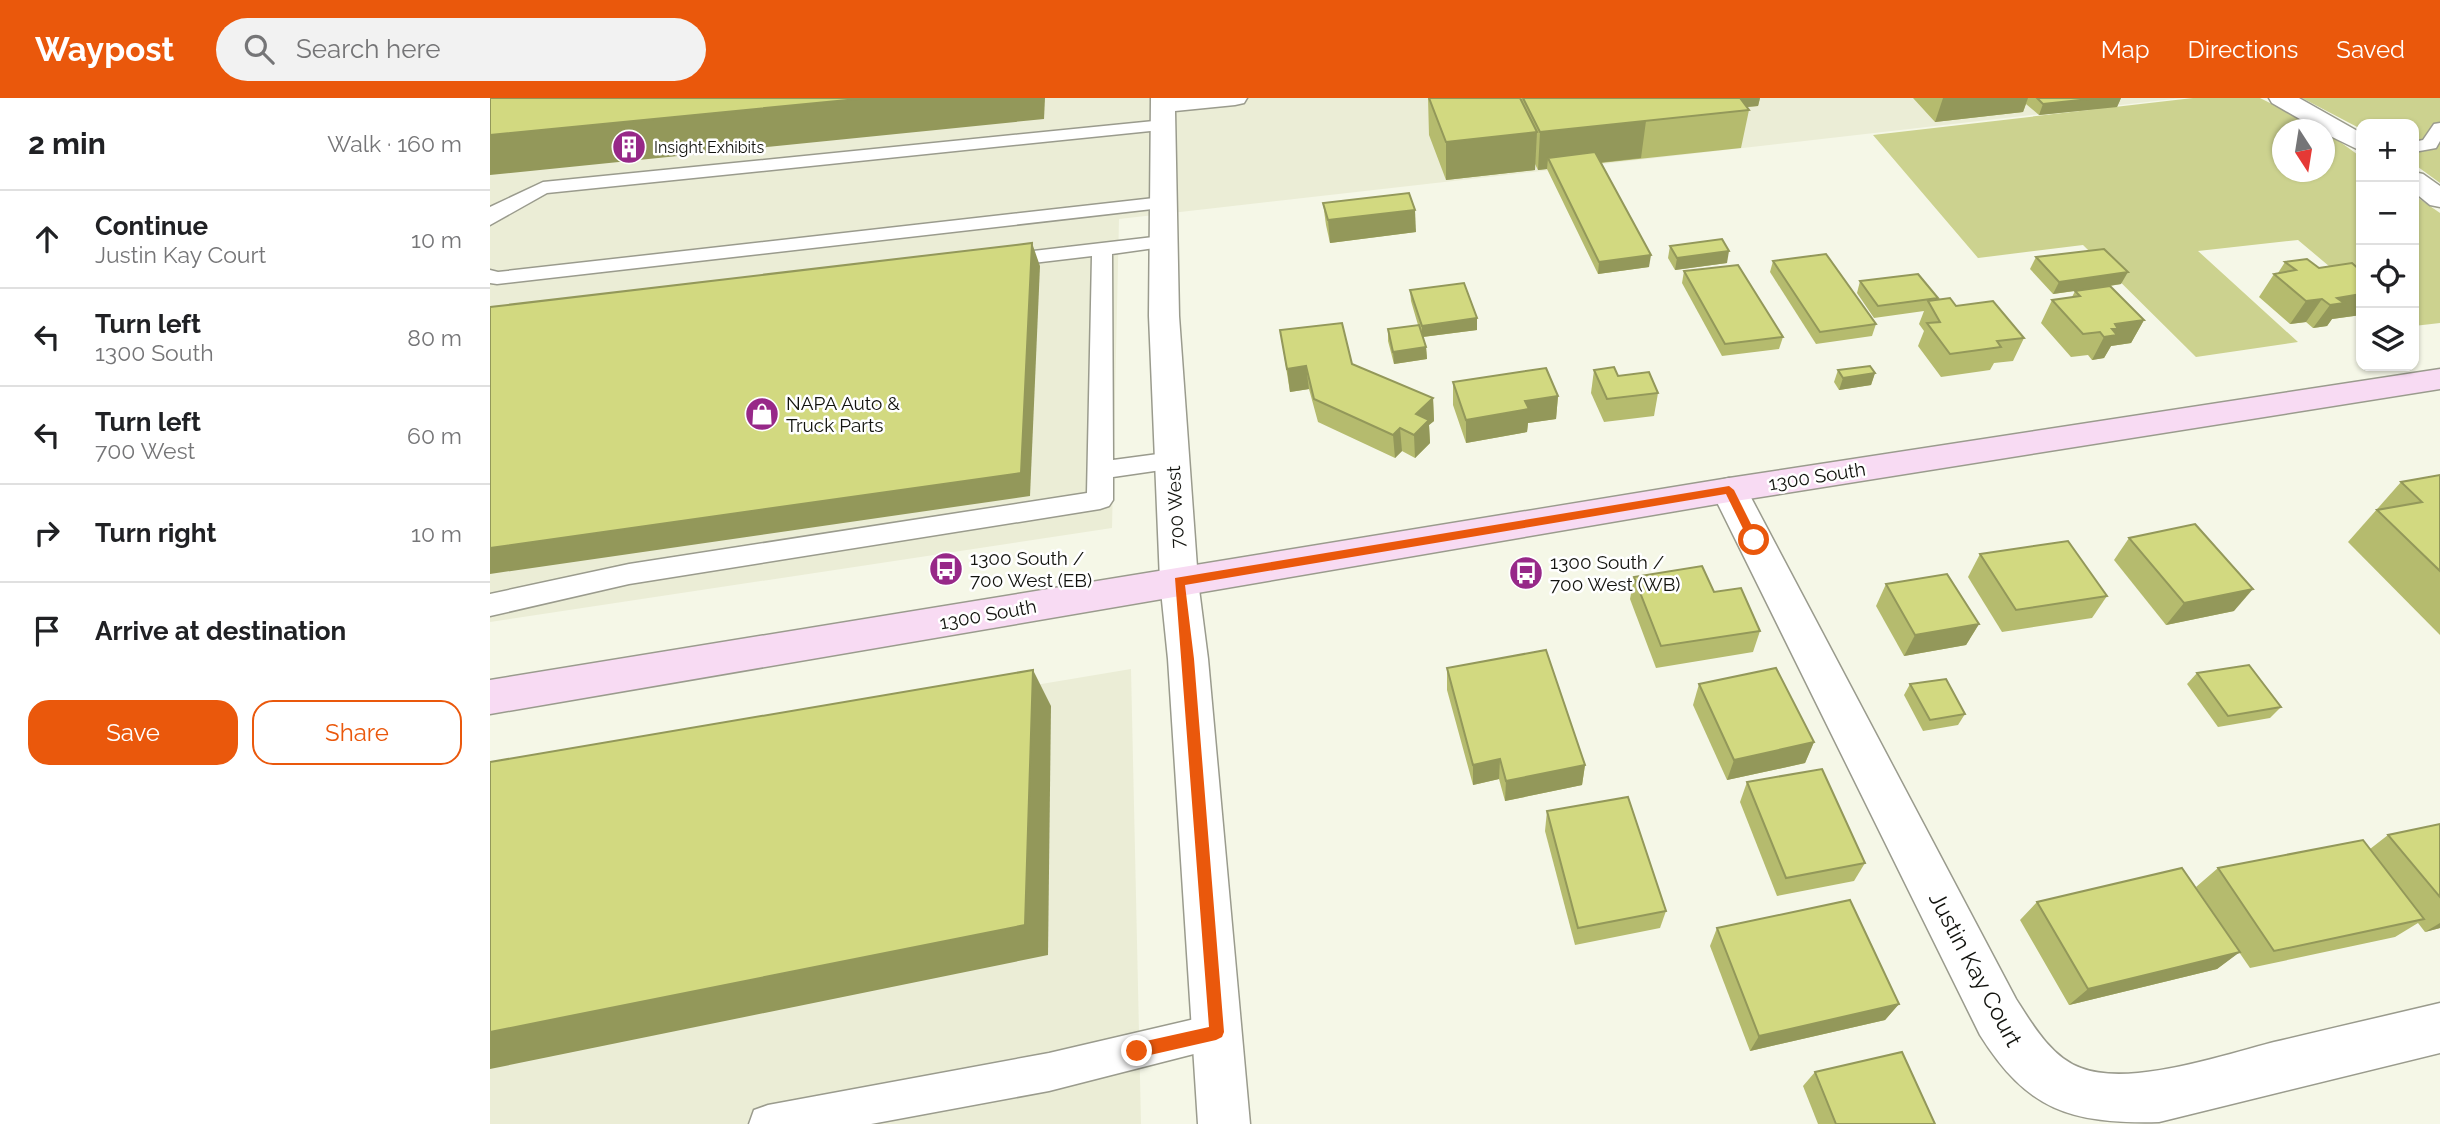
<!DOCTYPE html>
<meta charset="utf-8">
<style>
body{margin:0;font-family:Raleway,sans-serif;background:#f2f2f2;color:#202124}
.controls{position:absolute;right:21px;top:21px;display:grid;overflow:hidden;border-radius:14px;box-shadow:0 2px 5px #0004}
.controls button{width:63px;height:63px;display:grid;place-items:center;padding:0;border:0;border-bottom:2px solid #e0e0e0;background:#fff;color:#202124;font:35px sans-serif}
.compass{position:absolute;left:1782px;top:21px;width:63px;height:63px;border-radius:50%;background:#fff;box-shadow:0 2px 5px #0004;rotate:168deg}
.stop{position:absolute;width:21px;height:21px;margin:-16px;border:5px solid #ea580c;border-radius:50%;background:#fff}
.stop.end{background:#ea580c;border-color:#fff;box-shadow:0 2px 7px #0008}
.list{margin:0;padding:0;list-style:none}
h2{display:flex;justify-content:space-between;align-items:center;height:91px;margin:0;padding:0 28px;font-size:30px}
h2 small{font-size:23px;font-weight:400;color:#757577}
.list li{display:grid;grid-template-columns:46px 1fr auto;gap:21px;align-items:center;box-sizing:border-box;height:98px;padding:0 28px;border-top:2px solid #e0e0e0}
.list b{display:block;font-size:26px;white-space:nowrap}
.list p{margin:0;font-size:23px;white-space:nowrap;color:#757577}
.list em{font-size:23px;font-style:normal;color:#757577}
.actions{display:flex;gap:14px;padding:21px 28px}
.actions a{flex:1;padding:16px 0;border:2px solid #ea580c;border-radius:21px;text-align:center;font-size:24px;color:#ea580c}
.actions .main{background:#ea580c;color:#fff}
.icon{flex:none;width:38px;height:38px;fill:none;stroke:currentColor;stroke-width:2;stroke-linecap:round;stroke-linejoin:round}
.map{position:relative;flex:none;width:1950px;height:1026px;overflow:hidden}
header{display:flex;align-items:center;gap:42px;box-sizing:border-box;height:98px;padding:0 35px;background:#ea580c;color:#fff}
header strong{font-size:33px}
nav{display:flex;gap:38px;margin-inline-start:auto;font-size:24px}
.search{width:490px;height:63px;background:#f2f2f2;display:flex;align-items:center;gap:18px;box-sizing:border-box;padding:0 24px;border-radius:38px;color:#757577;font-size:26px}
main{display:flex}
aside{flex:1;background:#fff}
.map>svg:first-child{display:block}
.built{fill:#ebedd6}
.green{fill:#ccd28f}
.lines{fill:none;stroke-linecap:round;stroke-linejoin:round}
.lane-casing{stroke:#9a9b8d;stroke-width:3}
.street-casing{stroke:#9a9b8d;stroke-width:3}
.secondary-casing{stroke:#9a9b8d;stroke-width:3}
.lane{fill:#fff;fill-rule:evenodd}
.street{fill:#fff;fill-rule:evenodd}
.secondary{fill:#f8dbf3;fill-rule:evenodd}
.wall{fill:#b5bb6e}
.shaded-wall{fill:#93985a}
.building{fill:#d2d980;stroke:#93985a;stroke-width:2}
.route{fill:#ea580c}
.labels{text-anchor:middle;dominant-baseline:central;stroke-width:5;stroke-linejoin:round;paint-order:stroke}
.far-poi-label{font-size:16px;fill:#12130e;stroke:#fff;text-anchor:start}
.poi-label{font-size:19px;fill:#12130e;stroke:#fff;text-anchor:start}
.street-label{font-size:19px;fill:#12130e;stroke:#fff}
.near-street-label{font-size:23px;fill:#12130e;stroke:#fff}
</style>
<header>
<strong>Waypost</strong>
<div class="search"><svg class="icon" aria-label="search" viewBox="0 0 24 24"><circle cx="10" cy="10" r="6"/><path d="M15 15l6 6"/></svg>Search here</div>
<nav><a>Map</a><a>Directions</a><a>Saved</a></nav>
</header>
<main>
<aside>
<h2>2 min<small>Walk · 160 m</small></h2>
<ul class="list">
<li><svg class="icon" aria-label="ahead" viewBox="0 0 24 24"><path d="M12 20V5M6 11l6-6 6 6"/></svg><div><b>Continue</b><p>Justin Kay Court</p></div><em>10 m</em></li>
<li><svg class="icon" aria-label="left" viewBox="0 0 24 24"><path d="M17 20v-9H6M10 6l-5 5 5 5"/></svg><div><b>Turn left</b><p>1300 South</p></div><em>80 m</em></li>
<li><svg class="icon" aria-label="left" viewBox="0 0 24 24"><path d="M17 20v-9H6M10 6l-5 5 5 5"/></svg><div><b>Turn left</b><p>700 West</p></div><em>60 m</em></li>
<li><svg class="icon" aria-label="right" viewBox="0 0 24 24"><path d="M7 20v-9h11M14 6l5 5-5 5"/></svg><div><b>Turn right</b></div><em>10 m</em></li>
<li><svg class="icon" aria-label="arrive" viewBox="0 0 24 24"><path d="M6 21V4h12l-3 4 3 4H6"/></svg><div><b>Arrive at destination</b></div></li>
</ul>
<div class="actions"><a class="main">Save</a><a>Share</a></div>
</aside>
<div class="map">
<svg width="1950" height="1026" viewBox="0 0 1950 1026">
<rect width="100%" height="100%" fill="#f5f7e7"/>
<g class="built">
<polygon points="0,0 1692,0 629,121 622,430 0,524"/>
<polygon points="641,571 651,1026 0,1026 0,678"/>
</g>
<g class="green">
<polygon points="1703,0 1770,0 1832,31 1792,32 1792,74 1834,74 1835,33 1871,59 1871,195 1808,142 1708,153 1808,244 1706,259 1593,147 1488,160 1383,37"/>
<polygon points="1812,0 1950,0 1950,85 1924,66 1924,26 1871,26 1871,31"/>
<polygon points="1924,97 1950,115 1950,225 1924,228"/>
</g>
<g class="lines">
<g class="lane-casing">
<g id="lane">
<polygon points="674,22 683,27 680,31 57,95 0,127 0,109 53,84"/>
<polygon points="1950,25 1950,43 1946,50 1924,54 1924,44 1933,42 1944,26"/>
<polygon points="673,99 680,101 683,105 680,109 7,186 0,185 0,172 8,174"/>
<polygon points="672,138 679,140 682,144 679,148 622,156 623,362 683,354 692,357 695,363 692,369 623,379 623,402 619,408 610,411 139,486 0,518 0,496 139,466 597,395 602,158 508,169 501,167 498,163 501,159 508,157"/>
<polygon points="726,916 739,921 744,934 739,947 559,993 381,1026 259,1026 264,1012 278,1007 559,955"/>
</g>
</g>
<g class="street-casing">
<g id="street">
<polygon points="661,0 757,0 754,5 745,7 685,13 689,218 708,483 718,561 760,1026 708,1026 678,561 670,483 659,218"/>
<polygon points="1779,0 1809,0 1871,35 1871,53 1834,35 1834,32 1829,32 1782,5"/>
<polygon points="1924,74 1933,76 1950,88 1950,109 1940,107 1924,94"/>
<path d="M1239 380 1251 383 1257 392 1526 901C1542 926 1561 959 1591 970 1640 989 1733 957 1784 944 1839 931 1895 918 1950 905V955L1669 1024C1580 1026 1537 1012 1490 937L1221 392 1227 383Z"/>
</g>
</g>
<g class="secondary-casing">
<polygon id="secondary" points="1950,271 1950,291 1239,404 0,616 0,582 1239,380"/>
</g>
<use href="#lane" class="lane"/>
<use href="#street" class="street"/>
<use href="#secondary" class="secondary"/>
</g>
<g class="wall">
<polygon points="938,0 1270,0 1268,8 1256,9 1259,12 1251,50 1111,65 1159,169 1108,176 1057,71 1048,72 1045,66 1045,72 956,82 939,37"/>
<polygon points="1423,0 1631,0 1627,9 1549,17 1536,6 1533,14 1445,24"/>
<polygon points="833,105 926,134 840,145 836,127"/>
<polygon points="1180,148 1237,165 1185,172 1178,160"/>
<polygon points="1546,159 1631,186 1620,188 1654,222 1641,245 1621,248 1614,260 1602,262 1598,257 1581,259 1551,225 1562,202 1582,199 1585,193 1563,196 1540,171"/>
<polygon points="1283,163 1386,226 1382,238 1326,246 1280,174"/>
<polygon points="1795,164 1829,170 1871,173 1871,217 1842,221 1837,228 1823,230 1816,224 1800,226 1769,199 1784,176 1788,175"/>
<polygon points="1194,173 1293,239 1289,251 1232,258 1192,185"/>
<polygon points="1370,183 1448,200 1447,202 1466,208 1534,240 1523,263 1504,265 1500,272 1451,279 1428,248 1434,233 1429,226 1434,213 1384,220 1367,195"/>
<polygon points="920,192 987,232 933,239 936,249 937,261 904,266 898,243 898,231 928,227 921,203"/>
<polygon points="790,232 862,266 943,300 944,323 939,327 940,345 925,360 912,353 905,360 828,324 819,291 800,294"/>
<polygon points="1104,272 1128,278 1168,295 1164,318 1114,324 1101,295"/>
<polygon points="1348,272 1385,275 1381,287 1349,292 1344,284"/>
<polygon points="963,284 1068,298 1066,321 1038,325 1037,334 976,345 963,307"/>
<polygon points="1950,377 1950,537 1858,444 1911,384"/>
<polygon points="1639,440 1744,513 1676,527 1624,462"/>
<polygon points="1490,456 1617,498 1602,520 1512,534 1478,479"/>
<polygon points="1144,479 1224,494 1270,533 1263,554 1166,570 1140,501"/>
<polygon points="1396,486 1489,526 1476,547 1414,558 1386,508"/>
<polygon points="957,570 1095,667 1092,687 1015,703 1009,681 983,687 957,592"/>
<polygon points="1707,575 1791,609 1780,620 1728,629 1697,586"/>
<polygon points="1209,586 1324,644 1315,665 1237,682 1203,607"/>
<polygon points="1420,586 1475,616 1468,627 1433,633 1414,597"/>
<polygon points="1257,684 1375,765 1364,783 1287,798 1250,704"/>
<polygon points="1057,713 1176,813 1170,830 1085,847 1055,733"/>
<polygon points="1950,726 1950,830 1935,834 1928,825 1905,839 1760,870 1749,854 1727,871 1579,907 1530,822 1547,804 1726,819 1706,789 1728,770 1880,751 1898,737"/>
<polygon points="1227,830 1409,906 1395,922 1260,953 1220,848"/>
<polygon points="1325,974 1445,1026 1328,1026 1313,988"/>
</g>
<g class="shaded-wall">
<polygon points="378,0 555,0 554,21 0,77 0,37"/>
<polygon points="1236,0 1270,0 1268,8 1234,11"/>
<polygon points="1453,0 1538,0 1533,14 1445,24"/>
<polygon points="1609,0 1631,0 1627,9 1549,17 1553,6"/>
<polygon points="1156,23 1151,60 1063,70 1058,60 1057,71 1048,72 1050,34"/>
<polygon points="1047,34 1045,72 956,82 956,44"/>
<polygon points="925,112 926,134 840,145 838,122"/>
<polygon points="542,145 550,168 540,398 0,476 0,450"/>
<polygon points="1239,153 1237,165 1185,172 1187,160"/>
<polygon points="1161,157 1159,169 1108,176 1109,164"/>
<polygon points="1638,174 1631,186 1563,196 1569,184"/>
<polygon points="1871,196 1871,217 1842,221 1837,228 1823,230 1840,207 1847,200"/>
<polygon points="1832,201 1816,224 1800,226 1816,203"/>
<polygon points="987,220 987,232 932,239 932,228"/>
<polygon points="1654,222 1641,245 1621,248 1614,260 1602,262 1614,239 1625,226"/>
<polygon points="936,249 937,261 904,266 903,254"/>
<polygon points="816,268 819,291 800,294 797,271"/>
<polygon points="1385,275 1381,287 1349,292 1353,280"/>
<polygon points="1068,298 1066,321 1038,325 1037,334 976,345 976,322 1035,303"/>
<polygon points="943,300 944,323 939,327 940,345 925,360 924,337 926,316"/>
<polygon points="910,330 912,353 905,360 903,337"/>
<polygon points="1763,491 1744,513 1676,527 1694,505"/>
<polygon points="1489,526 1476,547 1414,558 1425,537"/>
<polygon points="543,572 561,608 558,857 0,971 0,934"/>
<polygon points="1324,644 1315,665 1237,682 1244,662"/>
<polygon points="1010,661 1009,681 983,687 983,667"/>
<polygon points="1095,667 1092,687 1015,703 1016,683"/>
<polygon points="1950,825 1950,830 1935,834"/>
<polygon points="1750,854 1727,871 1579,907 1598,891"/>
<polygon points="1409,906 1395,922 1260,953 1269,938"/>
</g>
<g class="building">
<polygon points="0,0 378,0 0,37"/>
<polygon points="939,0 1030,0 1047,34 956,44"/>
<polygon points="1033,0 1250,0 1259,12 1050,34"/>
<polygon points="1547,0 1609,0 1553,6"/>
<polygon points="1105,54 1161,157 1109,164 1058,60"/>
<polygon points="919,95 925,112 838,122 833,105"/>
<polygon points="1232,141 1239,153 1187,160 1180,148"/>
<polygon points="542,145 531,375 0,450 0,209"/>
<polygon points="1614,151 1638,174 1569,184 1546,159"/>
<polygon points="1336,156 1386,226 1330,234 1283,163"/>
<polygon points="1817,161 1829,170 1862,165 1871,173 1871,196 1847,200 1854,205 1840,207 1832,201 1816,203 1784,176 1806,172 1795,164"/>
<polygon points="1248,167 1293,239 1235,246 1194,173"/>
<polygon points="1428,176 1448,200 1388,208 1370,183"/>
<polygon points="974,185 987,220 932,228 920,192"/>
<polygon points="1620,188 1654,222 1625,226 1628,231 1622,231 1627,237 1614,239 1610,234 1593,236 1562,202 1590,198 1585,193"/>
<polygon points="1460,200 1466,208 1503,203 1534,240 1507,243 1511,249 1460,256 1437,225 1450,224 1438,203"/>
<polygon points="852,225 862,266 943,300 926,316 939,322 924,337 910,330 903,337 824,301 816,268 797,271 790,232"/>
<polygon points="929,227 936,249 903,254 898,231"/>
<polygon points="1380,268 1385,275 1353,280 1348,272"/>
<polygon points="1124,269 1128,278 1159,274 1168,295 1117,301 1104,272"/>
<polygon points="1056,270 1068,298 1035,303 1039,311 976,322 963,284"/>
<polygon points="1950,377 1950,473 1887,412 1932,404 1911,384"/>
<polygon points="1705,426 1763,491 1694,505 1639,440"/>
<polygon points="1578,443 1617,498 1526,512 1490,456"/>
<polygon points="1212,468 1224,494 1251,490 1270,533 1171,548 1144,479"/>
<polygon points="1457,476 1489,526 1425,537 1396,486"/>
<polygon points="1056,552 1095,667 1016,683 1010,661 983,667 957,570"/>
<polygon points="1759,567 1791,609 1738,618 1707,575"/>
<polygon points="1286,570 1324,644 1244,662 1209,586"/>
<polygon points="543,572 535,827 0,934 0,664"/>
<polygon points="1456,581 1475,616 1440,622 1420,586"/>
<polygon points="1332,671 1375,765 1296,780 1257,684"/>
<polygon points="1138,699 1176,813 1088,830 1057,713"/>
<polygon points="1950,726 1950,799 1898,737"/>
<polygon points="1873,742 1934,821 1784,853 1728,770"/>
<polygon points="1692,770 1750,854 1598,891 1547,804"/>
<polygon points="1360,802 1409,906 1269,938 1227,830"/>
<polygon points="1412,954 1445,1026 1346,1026 1325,974"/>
</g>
<polygon class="route" points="1239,388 1244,392 1269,442 1268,445 1260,445 1236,396 695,487 704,561 734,934 732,939 726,942 647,960 642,958 640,953 642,948 647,945 719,929 685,480"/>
<defs>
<g id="building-disc" transform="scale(1.75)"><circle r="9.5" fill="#972888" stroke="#fff"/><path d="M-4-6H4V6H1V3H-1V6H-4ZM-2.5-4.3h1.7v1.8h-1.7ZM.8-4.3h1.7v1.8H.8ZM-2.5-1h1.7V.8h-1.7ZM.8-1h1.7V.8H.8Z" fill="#fff"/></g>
<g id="shop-disc" transform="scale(1.75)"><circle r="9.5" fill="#972888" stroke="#fff"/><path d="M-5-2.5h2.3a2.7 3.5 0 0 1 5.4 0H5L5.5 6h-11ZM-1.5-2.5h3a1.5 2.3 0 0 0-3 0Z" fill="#fff"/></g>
<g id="bus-disc" transform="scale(1.75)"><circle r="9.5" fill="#972888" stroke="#fff"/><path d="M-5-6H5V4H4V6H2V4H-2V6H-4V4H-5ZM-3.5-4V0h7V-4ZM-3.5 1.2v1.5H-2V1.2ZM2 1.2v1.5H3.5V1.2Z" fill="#fff"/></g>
</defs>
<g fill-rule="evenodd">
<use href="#building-disc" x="139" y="49"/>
<use href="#shop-disc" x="272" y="316"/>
<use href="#bus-disc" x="456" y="471"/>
<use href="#bus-disc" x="1036" y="475"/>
</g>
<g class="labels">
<g class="far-poi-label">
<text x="164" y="49">Insight Exhibits</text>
</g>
<g class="poi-label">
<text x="296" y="305">NAPA Auto &amp;<tspan x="296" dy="22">Truck Parts</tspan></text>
<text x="480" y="460">1300 South /<tspan x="480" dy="22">700 West (EB)</tspan></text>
<text x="1060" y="464">1300 South /<tspan x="1060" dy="22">700 West (WB)</tspan></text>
</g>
<g class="street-label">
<text transform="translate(1327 378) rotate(-9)">1300 South</text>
<text transform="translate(685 409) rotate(-93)">700 West</text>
<text transform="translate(498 516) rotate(-10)">1300 South</text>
</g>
<g class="near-street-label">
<text transform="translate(1486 871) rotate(62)">Justin Kay Court</text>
</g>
</g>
</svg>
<div class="controls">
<button>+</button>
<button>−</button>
<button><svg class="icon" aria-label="locate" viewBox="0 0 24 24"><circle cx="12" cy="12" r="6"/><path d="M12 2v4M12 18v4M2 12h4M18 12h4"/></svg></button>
<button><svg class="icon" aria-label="layers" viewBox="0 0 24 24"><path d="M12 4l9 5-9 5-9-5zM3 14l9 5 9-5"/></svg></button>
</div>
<svg class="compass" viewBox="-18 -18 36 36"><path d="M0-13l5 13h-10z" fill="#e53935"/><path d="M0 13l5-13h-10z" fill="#757577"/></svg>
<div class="stop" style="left:1264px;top:442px"></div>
<div class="stop end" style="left:647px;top:953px"></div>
</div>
</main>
